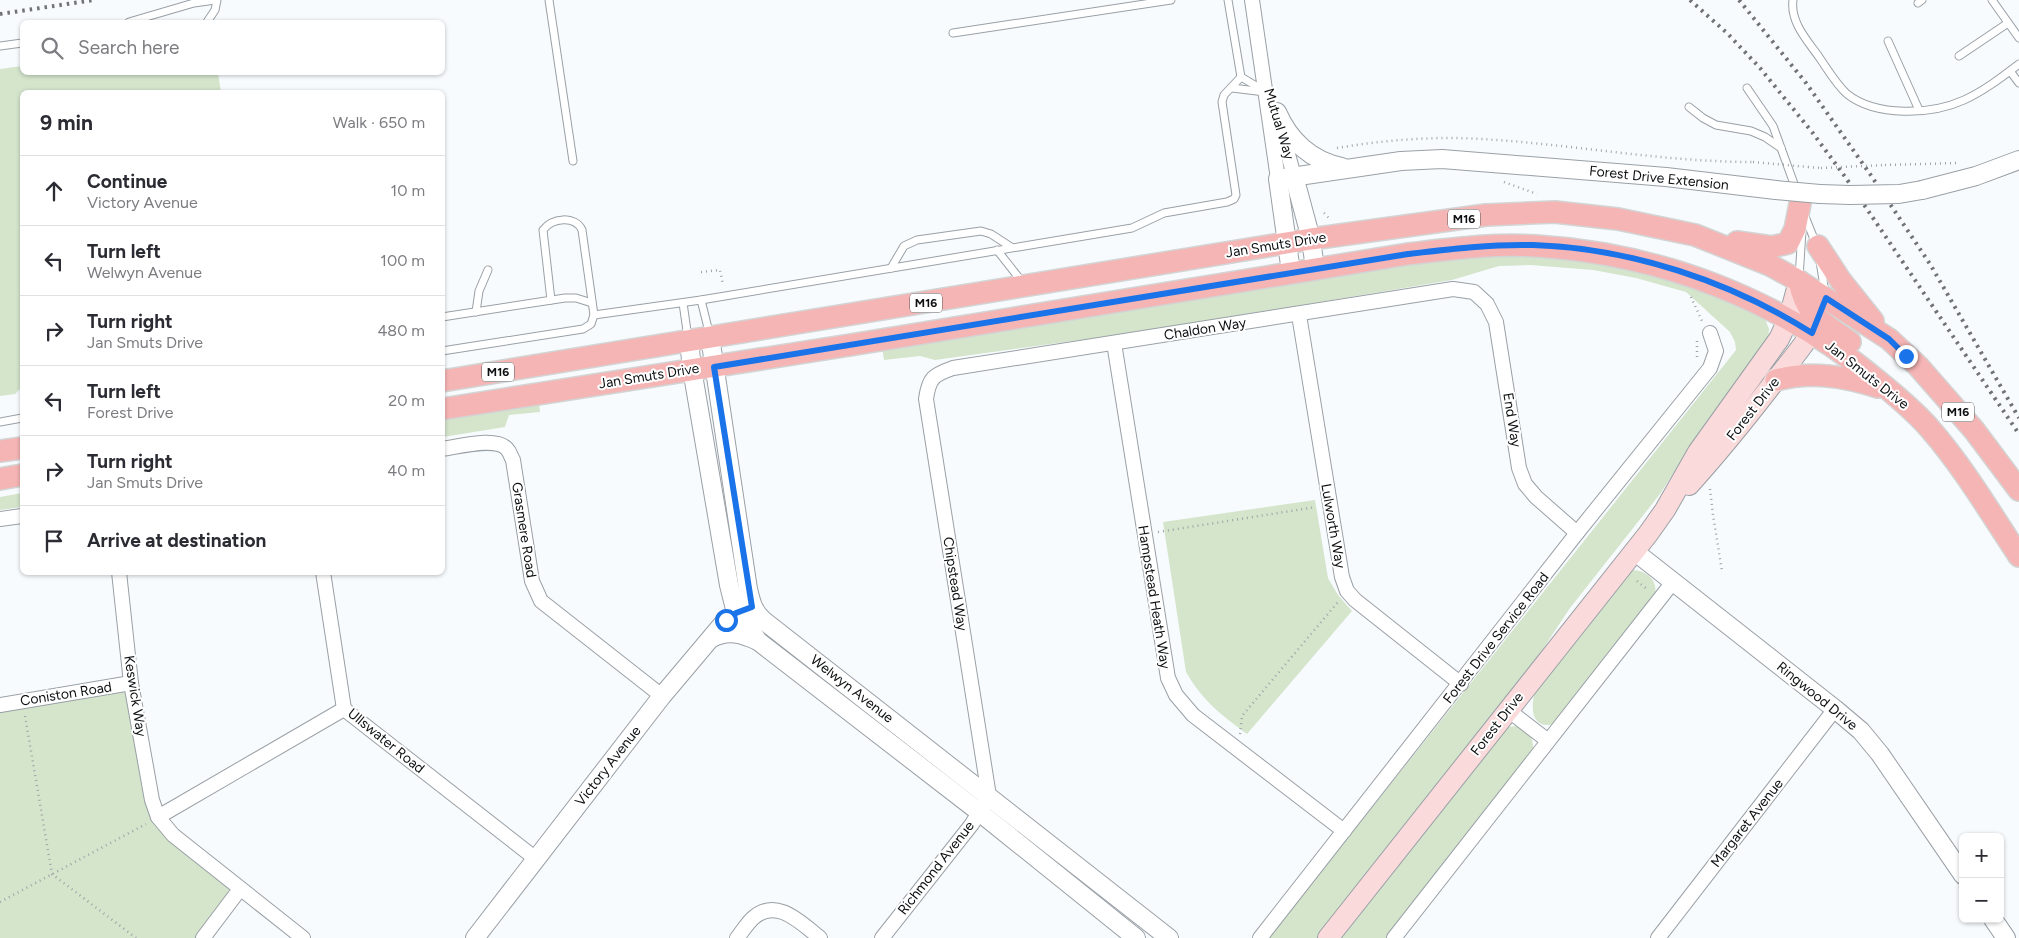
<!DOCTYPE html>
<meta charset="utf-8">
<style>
body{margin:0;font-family:Figtree,sans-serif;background:#f7f7f7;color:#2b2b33}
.controls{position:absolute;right:15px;bottom:15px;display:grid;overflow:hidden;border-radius:8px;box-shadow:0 1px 4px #0004}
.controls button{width:45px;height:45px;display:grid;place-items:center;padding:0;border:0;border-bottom:1px solid #e1e1e2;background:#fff;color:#2b2b33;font:25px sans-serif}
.stop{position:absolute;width:15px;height:15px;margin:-11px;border:4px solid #1a73e8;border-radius:50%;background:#fff}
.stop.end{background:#1a73e8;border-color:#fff;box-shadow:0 1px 5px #0008}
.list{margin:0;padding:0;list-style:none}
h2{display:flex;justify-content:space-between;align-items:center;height:65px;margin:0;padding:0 20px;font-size:21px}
h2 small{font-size:16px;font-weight:400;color:#7c7c81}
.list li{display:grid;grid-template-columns:32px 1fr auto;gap:15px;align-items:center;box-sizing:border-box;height:70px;padding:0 20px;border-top:1px solid #e1e1e2}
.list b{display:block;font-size:19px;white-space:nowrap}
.list p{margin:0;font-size:16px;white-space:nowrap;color:#7c7c81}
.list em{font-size:16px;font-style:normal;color:#7c7c81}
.icon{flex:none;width:28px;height:28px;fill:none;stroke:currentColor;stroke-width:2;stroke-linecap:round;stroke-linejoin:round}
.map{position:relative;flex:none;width:2019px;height:938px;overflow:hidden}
.search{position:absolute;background:#fff;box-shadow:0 1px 4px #0004;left:20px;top:20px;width:425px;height:55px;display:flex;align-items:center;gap:12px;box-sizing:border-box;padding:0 18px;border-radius:8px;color:#7c7c81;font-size:19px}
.panel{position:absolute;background:#fff;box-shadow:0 1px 4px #0004;left:20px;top:90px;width:425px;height:485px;border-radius:8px}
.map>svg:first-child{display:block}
.green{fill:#d4e5cc}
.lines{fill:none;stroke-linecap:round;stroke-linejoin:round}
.service-casing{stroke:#99a0a6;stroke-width:9}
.minor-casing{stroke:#99a0a6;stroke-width:16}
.tertiary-casing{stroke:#99a0a6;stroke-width:20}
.secondary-casing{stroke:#99a0a6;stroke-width:22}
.primary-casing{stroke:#d3d4d4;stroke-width:24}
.path{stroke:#a1a3a6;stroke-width:2.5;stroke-dasharray:1 4;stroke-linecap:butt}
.service{stroke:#fff;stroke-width:7}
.minor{stroke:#fff;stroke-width:14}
.tertiary{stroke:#fff;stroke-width:18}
.secondary{stroke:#fadada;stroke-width:20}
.primary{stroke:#f5b5b4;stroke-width:21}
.rail{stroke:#707275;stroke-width:4;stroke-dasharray:2.5 5;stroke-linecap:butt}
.tertiary-bridge-casing{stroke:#99a0a6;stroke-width:20;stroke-linecap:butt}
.path-bridge{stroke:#a1a3a6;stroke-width:2.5;stroke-dasharray:1 4;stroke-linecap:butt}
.tertiary-bridge{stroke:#fff;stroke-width:18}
.route{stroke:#1a73e8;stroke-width:6}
.labels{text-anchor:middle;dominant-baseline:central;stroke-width:4;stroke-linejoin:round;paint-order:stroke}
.shield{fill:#fff;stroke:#565758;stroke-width:1}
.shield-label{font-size:12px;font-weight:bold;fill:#0d0f11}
.street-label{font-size:14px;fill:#0d0f11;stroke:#fff}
</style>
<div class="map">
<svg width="2019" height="938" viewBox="0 0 2019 938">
<rect width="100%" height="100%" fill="#f8fbfe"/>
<g class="green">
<polygon points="22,66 22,72 218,73 221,92 22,92 22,387 15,394 0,396 0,69"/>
<polygon points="1470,255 1611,257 1763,314 1769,329 1768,345 1703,427 1660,494 1570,608 1517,688 1318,938 1268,938 1736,350 1735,342 1730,332 1686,292 1636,278 1593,270 1530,265 1499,266 1452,280 1302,305 1117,335 935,360 920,356 884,360 882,348"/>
<polygon points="539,402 540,412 509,415 505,427 443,437 443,419"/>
<polygon points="22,493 22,507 0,510 0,497"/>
<path d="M1315 500 1328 578 1338 595 1352 611 1247 734C1221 715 1202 700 1186 672L1163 522Z"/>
<path d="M1634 570C1649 572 1658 581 1655 597L1557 723C1535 731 1530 714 1534 695L1625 572Z"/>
<polygon points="118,689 127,694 150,807 226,880 229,889 227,897 195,938 0,938 0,711"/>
<path d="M1516 726C1530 729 1534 739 1533 753L1387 938H1342L1508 727Z"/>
</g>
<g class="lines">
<g class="service-casing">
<g id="service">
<polyline points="549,0 573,161"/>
<path d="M1793 0C1790 22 1807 40 1819 57 1828 70 1836 84 1847 94 1876 117 1931 115 1964 100 1984 91 2002 77 2019 64"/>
<polyline points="1992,0 2019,38"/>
<polyline points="1918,3 1922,0"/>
<polyline points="129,22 194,3 215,0"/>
<polyline points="207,22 215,10 217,0"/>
<polyline points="953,33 1171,0"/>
<polyline points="1888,41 1919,110"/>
<polyline points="0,46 22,43"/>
<polyline points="1959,56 2008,23"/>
<polyline points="2010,71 2019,83"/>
<polyline points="1241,77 1263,90"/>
<polyline points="1232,88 1265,92"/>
<polyline points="1747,88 1773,126 1797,192"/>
<polyline points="1689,107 1703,118 1716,125 1751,131 1765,137 1781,148"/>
<polyline points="1804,214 1816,244"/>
<polyline points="997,250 1023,283"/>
<polyline points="1820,261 1825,293"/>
<polyline points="891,268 904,246 917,240 981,231 991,234 1011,247"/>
<polyline points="1799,278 1802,231"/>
<path d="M551 300 543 230C552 218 575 215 582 230L594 315 701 300 1132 228 1164 213 1227 202 1234 199 1236 195 1222 102 1224 95 1241 77 1228 0"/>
<polyline points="701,300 710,336"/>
<polyline points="683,303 688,338"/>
<polyline points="476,312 479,291 488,270"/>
<polyline points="442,317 565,298 576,298 592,303"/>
<polyline points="442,351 583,329 591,324 594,315"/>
<polyline points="0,422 22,418"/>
</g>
</g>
<g class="minor-casing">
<g id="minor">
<polyline points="1252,0 1278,179"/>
<polyline points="1280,125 1294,176"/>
<polyline points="1299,315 1342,577 1347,591 1355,600 1461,684"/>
<polyline points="1114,343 1168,678 1176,695 1193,715 1344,831"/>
<path d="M442 449C458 447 496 436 507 449 510 452 511 457 513 460L532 581 541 601 662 696"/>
<polyline points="0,519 22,516"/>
<polyline points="119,572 131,683 152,800 158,817 173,835 303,938"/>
<polyline points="323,572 344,709 536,859"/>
<polyline points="0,705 131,683"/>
<polyline points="1508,710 1547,740"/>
<polyline points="158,817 344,709"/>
<polyline points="203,938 240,889"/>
<path d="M737 938C742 932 746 925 752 919 776 896 801 923 820 938"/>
<path d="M882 938 972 824 989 796 926 399C929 378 933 375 953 368L1453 289 1474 292 1487 304 1496 322 1519 468 1525 484 1536 497 1577 533"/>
<polyline points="1260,938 1577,533 1710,368 1716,351 1710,333"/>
<polyline points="1394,938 1673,582"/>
<polyline points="1658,938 1835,709"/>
</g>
</g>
<g class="tertiary-casing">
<g id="tertiary">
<path d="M1277 112C1289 140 1311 161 1342 167"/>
<polyline points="1294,176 1311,239 1315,269"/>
<polyline points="1922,190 1976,176 2019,160"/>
<polyline points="1820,194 1850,195"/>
<polyline points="1291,272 1278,179 1401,161 1442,159 1666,177 1776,190"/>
<path d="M710 337 748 589C751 602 753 611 763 620L1169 938"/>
<polyline points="689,341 692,369 729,585 736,613 748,626 758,641 978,811 1136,938"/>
<polyline points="1634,551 1835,709 1861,731 1880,754 1963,875"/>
<path d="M712 638C728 629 743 634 758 641"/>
<polyline points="1993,919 2006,938"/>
<polyline points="475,938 662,696 726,620 745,610"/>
</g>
</g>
<g class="secondary-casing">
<g id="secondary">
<path d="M1689 485C1719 452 1747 417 1774 382 1790 361 1808 342 1818 319"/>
<polyline points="1328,938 1648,534 1665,510 1698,452 1779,339 1789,318 1799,281"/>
</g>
</g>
<g class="primary-casing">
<g id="primary">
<polyline points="1737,242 1772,247 1788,243 1795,229 1800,204"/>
<polyline points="1818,246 1841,281 1873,321"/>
<path d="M1799 281C1806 317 1823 322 1850 342"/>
<path d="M1776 380C1811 371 1844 376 1878 387"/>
<polyline points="442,381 1311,239 1486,215 1555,212 1618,219 1695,235 1770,265 1799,281 1889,339 1918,366 1974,430 2019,490"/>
<path d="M442 409 850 345 1408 254C1451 249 1493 243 1536 246 1663 254 1781 300 1878 381 1896 396 1915 411 1931 430 1964 468 1991 514 2019 556"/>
<polyline points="0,451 22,448"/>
<polyline points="0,479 22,475"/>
</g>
</g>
<g class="path">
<path d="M1337 148C1384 140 1433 136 1481 139 1572 144 1662 162 1753 162"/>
<polyline points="1885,165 1958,163"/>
<polyline points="1808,167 1821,168"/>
<polyline points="1504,182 1537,194"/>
<polyline points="1324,213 1330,219"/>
<polyline points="701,272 720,270 723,285"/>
<polyline points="1691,297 1702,321"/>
<polyline points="1697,341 1697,360"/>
<polyline points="1710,489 1713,515 1722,571"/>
<polyline points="1158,532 1316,507"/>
<polyline points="1637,581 1648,590"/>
<polyline points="25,716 52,874 136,938"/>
<polyline points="1240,734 1242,716 1338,602"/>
<polyline points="0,902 146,824"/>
</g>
<use href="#service" class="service"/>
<use href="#minor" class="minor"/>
<use href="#tertiary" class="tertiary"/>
<use href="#secondary" class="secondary"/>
<use href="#primary" class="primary"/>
<g class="rail">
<polyline points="1690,0 1727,33 1760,68 1812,132 1846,178 2019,434"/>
<polyline points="1739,0 1806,83 1870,174 1930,264 2019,418"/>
<polyline points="0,14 94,0"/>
</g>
<g class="tertiary-bridge-casing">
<g id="tertiary-bridge">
<polyline points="1776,190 1820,194"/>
<polyline points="1850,195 1899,194 1922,190"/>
</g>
</g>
<g class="path-bridge">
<polyline points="1753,162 1808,167"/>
<polyline points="1821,168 1885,165"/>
</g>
<use href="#tertiary-bridge" class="tertiary-bridge"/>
</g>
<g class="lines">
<path class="route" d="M726 620 736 613 752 607 714 367 1408 254C1450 249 1491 244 1533 245 1630 248 1730 281 1812 333L1826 298 1889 339 1906 356"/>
</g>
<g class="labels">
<g class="shield">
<rect x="1448" y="209.5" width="32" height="19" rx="4"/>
<rect x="910" y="293.5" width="32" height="19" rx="4"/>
<rect x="482" y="362.5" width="32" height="19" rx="4"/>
<rect x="1942" y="402.5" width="32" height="19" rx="4"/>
</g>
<g class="shield-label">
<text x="1464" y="219">M16</text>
<text x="926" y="303">M16</text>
<text x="498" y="372">M16</text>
<text x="1958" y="412">M16</text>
</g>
<g class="street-label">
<text transform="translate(1279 124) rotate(73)">Mutual Way</text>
<text transform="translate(1659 178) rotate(6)">Forest Drive Extension</text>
<text transform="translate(1276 245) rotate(-9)">Jan Smuts Drive</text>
<text transform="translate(1205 329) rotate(-9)">Chaldon Way</text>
<text transform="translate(1867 375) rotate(38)">Jan Smuts Drive</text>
<text transform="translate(649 376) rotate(-9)">Jan Smuts Drive</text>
<text transform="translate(1753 409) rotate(-52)">Forest Drive</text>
<text transform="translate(1512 420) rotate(81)">End Way</text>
<text transform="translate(1333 526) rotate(80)">Lulworth Way</text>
<text transform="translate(524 530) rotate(81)">Grasmere Road</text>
<text transform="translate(955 584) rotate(81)">Chipstead Way</text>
<text transform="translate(1154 597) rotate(81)">Hampstead Heath Way</text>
<text transform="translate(1496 638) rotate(-52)">Forest Drive Service Road</text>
<text transform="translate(852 689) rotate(38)">Welwyn Avenue</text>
<text transform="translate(66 694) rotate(-9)">Coniston Road</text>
<text transform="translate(135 696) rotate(81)">Keswick Way</text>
<text transform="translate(1817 696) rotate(39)">Ringwood Drive</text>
<text transform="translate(1497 724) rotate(-52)">Forest Drive</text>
<text transform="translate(386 741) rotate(39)">Ullswater Road</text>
<text transform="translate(608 766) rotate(-52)">Victory Avenue</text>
<text transform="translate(1747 823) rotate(-52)">Margaret Avenue</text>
<text transform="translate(936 868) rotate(-52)">Richmond Avenue</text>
</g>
</g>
</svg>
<div class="controls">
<button>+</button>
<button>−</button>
</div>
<div class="stop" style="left:726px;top:620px"></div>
<div class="stop end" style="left:1906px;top:356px"></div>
<div class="search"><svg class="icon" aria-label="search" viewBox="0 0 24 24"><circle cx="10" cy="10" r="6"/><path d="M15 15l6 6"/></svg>Search here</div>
<section class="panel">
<h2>9 min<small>Walk · 650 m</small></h2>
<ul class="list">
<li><svg class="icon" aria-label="ahead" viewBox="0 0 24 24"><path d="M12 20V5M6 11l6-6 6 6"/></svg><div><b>Continue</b><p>Victory Avenue</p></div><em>10 m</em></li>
<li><svg class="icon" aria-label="left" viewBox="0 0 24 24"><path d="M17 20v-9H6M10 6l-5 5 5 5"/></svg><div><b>Turn left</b><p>Welwyn Avenue</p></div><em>100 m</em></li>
<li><svg class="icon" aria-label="right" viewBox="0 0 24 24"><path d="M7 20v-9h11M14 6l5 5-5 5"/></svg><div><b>Turn right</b><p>Jan Smuts Drive</p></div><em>480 m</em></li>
<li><svg class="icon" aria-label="left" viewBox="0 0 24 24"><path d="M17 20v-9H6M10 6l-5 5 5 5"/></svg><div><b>Turn left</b><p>Forest Drive</p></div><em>20 m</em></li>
<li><svg class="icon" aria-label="right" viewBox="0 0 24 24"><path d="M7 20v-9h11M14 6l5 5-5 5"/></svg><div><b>Turn right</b><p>Jan Smuts Drive</p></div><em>40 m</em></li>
<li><svg class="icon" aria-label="arrive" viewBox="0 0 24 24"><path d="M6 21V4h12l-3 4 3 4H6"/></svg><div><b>Arrive at destination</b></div></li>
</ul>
</section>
</div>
